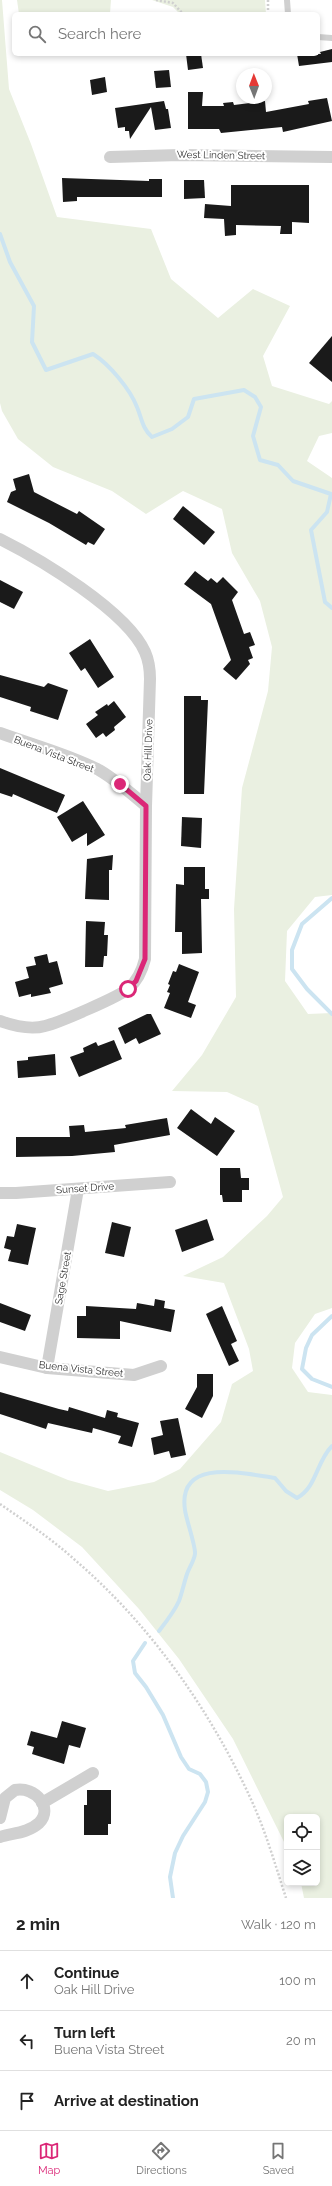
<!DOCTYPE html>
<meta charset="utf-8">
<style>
body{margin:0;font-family:Raleway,sans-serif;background:#f2f2f2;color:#222}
.controls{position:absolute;right:12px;bottom:12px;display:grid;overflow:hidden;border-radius:6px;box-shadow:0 2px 6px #0003}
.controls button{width:36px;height:36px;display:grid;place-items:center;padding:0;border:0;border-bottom:1px solid #e0e0e0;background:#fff;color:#222;font:20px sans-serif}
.compass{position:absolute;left:236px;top:68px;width:36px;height:36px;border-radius:50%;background:#fff;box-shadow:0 2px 6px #0003;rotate:359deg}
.stop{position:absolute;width:12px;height:12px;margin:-9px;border:3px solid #db2777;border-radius:50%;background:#fff}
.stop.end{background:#db2777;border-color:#fff;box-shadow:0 1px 4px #0008}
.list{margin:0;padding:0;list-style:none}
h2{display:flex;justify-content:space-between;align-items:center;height:52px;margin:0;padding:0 16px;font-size:17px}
h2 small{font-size:13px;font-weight:400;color:#767676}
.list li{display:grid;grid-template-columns:26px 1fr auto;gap:12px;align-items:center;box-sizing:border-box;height:60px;padding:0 16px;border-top:1px solid #e0e0e0}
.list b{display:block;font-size:15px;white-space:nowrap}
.list p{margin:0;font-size:13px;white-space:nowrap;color:#767676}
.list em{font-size:13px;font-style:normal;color:#767676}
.icon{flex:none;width:22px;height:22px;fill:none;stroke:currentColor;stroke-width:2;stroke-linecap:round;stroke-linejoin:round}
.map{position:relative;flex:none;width:332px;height:1898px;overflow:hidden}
.search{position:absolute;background:#fff;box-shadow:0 2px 6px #0003;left:12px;right:12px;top:12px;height:44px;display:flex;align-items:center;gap:10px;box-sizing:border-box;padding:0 14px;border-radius:6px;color:#767676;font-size:15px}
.sheet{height:232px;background:#fff}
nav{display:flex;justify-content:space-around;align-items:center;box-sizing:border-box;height:56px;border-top:1px solid #e0e0e0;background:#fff;font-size:11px;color:#767676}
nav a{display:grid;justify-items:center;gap:2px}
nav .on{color:#db2777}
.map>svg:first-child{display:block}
.green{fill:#eaf0e1}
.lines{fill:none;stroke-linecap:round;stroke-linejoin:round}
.stream{stroke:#cce4f1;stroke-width:4}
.building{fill:#1a1a1a}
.path{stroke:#d0d0d0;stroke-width:2.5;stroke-dasharray:2 2;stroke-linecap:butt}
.lane{stroke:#d0d0d0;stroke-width:6}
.street{stroke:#d0d0d0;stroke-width:12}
.route{stroke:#db2777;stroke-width:5}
.labels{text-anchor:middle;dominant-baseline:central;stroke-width:4;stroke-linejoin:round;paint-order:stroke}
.street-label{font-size:10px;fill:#333;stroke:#fff}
</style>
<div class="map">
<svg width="332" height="1898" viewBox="0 0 332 1898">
<rect width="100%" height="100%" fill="#fff"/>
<g class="green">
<polygon points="0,0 2,0 9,89 31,144 57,217 151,229 171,279 218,318 253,289 290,306 263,356 272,386 329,404 332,401 332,433 319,436 307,461 332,478 332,895 315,897 287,931 285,981 308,1014 332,1013 332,1308 315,1314 295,1343 292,1368 308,1392 332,1395 332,1898 304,1898 301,1883 317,1883 317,1817 287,1817 287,1848 233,1739 179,1659 139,1609 82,1547 33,1510 0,1490 0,1452 68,1480 108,1491 154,1482 180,1469 221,1422 232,1384 253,1371 249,1349 224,1283 183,1276 223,1257 267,1216 283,1197 258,1106 227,1092 172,1091 202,1055 236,997 234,909 242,788 268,691 272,647 260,601 232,553 222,509 183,491 146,514 112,491 53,467 18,439 2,411 0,403"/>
<polygon points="17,0 111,0 110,14 19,14"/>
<polygon points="152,0 265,0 266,14 180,14 173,7"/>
</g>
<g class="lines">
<g class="stream">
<path d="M0 234 10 262 34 306 32 342 46 370 93 354C109 364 130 389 137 407 142 419 142 428 152 437L172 429 188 417 194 399 244 390 255 397 261 407 253 436 260 460 278 465 293 481 331 494 327 512 311 530 325 602 332 608"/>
<polyline points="332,898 302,924 292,950 292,969 307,989 332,1014"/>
<polyline points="332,1316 312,1335 306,1348 302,1369 312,1379 332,1387"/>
<path d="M159 1631C166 1622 174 1612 179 1601 182 1593 184 1583 187 1574 189 1568 194 1561 195 1554 196 1547 186 1519 185 1510 177 1456 246 1474 275 1478L286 1491 297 1498C317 1487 316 1462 332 1446"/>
<polyline points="145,1643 133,1661 135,1673 146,1687 163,1715 181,1757 189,1769 200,1774 206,1782 208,1792 205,1802 183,1836 175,1853 170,1877 173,1898"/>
</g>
</g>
<g class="building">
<polygon points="332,49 332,62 299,66 297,54 321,54 320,52"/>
<polygon points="186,54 201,54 203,68 188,70"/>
<polygon points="169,70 171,87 156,88 154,71"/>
<polygon points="105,77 107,92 92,95 90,80"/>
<polygon points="188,92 203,92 202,106 224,106 223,103 233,102 234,105 265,101 266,112 309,104 308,101 327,98 332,121 283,132 282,127 221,133 219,129 188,129"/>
<polygon points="164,101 166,109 168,109 171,128 155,130 151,107 130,139 129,131 125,131 125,127 118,128 115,108"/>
<polygon points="62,178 149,181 149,179 162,179 162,197 77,197 77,201 63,202"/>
<polygon points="184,180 204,180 205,198 184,199"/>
<polygon points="231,185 309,185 309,223 292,222 292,234 280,234 281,226 236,225 236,235 225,236 224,219 204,218 205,204 231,206"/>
<polygon points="332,336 332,382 309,363"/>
<polygon points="29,474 34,492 77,514 79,511 105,529 94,545 88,542 86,545 49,523 7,502 11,492 16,490 13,479"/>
<polygon points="183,506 215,532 204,545 173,519"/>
<polygon points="195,571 208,581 211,578 217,583 223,577 238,592 232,600 244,634 250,632 255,645 249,647 253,658 248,660 250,664 236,680 223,669 231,660 211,604 184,584"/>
<polygon points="0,580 23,592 14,609 0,602"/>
<polygon points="90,639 114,677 98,688 85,668 81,671 69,653"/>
<polygon points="0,675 44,687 48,683 68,690 58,720 30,711 31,707 0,697"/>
<polygon points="184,696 201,696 201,700 208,700 204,794 184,794"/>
<polygon points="114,701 126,717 114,727 115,730 106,737 103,733 96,738 86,724 98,715 95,712 107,704 108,706"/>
<polygon points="0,768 65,795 57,813 13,794 12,797 0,793"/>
<polygon points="83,801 105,835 87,846 87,833 72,842 57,817"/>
<polygon points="182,817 202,818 201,848 181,846"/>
<polygon points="113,855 112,870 109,870 109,900 85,899 87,859"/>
<polygon points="184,867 205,867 205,889 209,889 209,899 201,899 202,953 182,954 182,932 175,932 176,884 184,885"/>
<polygon points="86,921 105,922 104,935 108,935 107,956 104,956 103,967 85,967"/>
<polygon points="47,954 49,963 57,961 63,984 49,988 51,993 31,997 31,994 19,997 15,982 29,978 26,967 36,965 34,957"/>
<polygon points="179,964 199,972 188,1002 196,1005 191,1018 164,1008 170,993 167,992 170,985 168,984 173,971 176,972"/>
<polygon points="147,1014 151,1014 161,1034 139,1044 136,1038 125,1044 118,1028"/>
<polygon points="114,1040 122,1059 79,1077 70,1057 84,1052 83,1048 96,1042 98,1046"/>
<polygon points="55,1054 56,1075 18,1078 17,1061 28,1060 28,1057"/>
<polygon points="191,1109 211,1124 215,1117 235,1131 217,1156 177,1128"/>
<polygon points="167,1118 170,1135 114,1145 115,1152 72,1156 16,1157 16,1137 70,1137 69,1126 84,1125 85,1132 126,1128 125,1125"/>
<polygon points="220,1168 240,1168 241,1178 249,1178 249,1190 242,1190 242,1202 223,1202 222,1195 220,1195"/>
<polygon points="207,1219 214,1240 182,1252 175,1230"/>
<polygon points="112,1222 131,1227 124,1257 105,1253"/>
<polygon points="17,1224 36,1228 28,1265 8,1261 11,1250 4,1248 7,1236 14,1237"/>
<polygon points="155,1299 165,1301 164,1308 175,1310 171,1332 120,1321 120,1339 77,1338 77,1316 86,1316 86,1306 136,1309 137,1303 154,1306"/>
<polygon points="0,1303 31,1315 25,1331 0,1322"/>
<polygon points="222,1306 237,1341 231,1344 239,1361 229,1366 206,1314"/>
<polygon points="197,1374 213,1374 213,1396 202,1418 185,1409 197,1387"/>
<polygon points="0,1392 59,1409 68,1411 69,1407 105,1418 107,1410 118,1413 117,1417 139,1423 132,1447 118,1443 121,1436 93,1428 92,1433 48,1423 46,1429 0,1414"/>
<polygon points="178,1418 186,1455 171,1458 169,1451 154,1455 151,1438 163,1435 160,1421"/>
<polygon points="62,1721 86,1728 80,1748 69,1745 64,1764 32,1754 34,1747 27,1745 31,1731 57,1738"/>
<polygon points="87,1790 111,1790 111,1824 108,1824 108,1835 84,1835 84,1805 87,1805"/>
</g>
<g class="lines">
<g class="path">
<polyline points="156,0 173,3 183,14"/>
<polyline points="268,0 268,14"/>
<path d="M0 1504C26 1522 52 1539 75 1560 152 1626 213 1714 254 1806 267 1836 276 1867 286 1898"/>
</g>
<g class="lane">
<polyline points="287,0 288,14"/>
<polyline points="318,37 332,38"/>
</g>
<g class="street">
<polyline points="110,157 180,155 332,157"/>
<path d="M0 539C40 559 127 611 145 652 149 661 150 670 150 679L146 806 145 959C142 971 138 980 129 988 121 996 58 1023 45 1026 31 1030 14 1026 0 1021"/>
<path d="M0 733C33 745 68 754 99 770 116 780 131 793 146 806"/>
<polyline points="0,1193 16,1193 170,1182"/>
<polyline points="0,1357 47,1368 134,1375 161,1366"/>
<polyline points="47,1368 78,1189"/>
<polyline points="42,1803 93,1773"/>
<path d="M0 1818 5 1798 15 1790C35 1786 54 1808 39 1823 28 1833 13 1833 0 1837"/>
</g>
</g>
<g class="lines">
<polyline class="route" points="120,784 146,806 145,959 136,981 128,989"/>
</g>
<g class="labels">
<g class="street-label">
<text transform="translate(221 155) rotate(1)">West Linden Street</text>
<text transform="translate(148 750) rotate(-88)">Oak Hill Drive</text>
<text transform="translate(54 754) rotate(21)">Buena Vista Street</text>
<text transform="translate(85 1188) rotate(-4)">Sunset Drive</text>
<text transform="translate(63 1278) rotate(-80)">Sage Street</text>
<text transform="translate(81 1369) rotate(6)">Buena Vista Street</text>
</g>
</g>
</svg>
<div class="controls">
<button><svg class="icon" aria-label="locate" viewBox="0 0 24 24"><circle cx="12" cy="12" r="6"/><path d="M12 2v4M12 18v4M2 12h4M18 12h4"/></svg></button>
<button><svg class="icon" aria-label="layers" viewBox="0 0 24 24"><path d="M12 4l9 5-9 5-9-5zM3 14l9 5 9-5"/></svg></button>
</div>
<svg class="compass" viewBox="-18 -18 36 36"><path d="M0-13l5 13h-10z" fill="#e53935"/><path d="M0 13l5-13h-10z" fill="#767676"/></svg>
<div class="stop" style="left:128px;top:989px"></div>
<div class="stop end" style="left:120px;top:784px"></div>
<div class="search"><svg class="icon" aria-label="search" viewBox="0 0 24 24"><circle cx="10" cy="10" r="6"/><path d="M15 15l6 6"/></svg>Search here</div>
</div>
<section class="sheet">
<h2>2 min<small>Walk · 120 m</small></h2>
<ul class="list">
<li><svg class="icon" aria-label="ahead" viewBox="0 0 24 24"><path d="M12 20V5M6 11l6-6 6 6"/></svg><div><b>Continue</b><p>Oak Hill Drive</p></div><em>100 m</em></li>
<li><svg class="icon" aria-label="left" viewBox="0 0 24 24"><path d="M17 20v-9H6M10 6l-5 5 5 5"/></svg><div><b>Turn left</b><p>Buena Vista Street</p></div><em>20 m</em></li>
<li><svg class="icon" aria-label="arrive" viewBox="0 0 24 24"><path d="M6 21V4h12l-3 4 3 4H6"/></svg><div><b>Arrive at destination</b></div></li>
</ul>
</section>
<nav>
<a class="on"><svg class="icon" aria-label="map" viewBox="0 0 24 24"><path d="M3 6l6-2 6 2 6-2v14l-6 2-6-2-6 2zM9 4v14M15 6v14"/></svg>Map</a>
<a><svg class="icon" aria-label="directions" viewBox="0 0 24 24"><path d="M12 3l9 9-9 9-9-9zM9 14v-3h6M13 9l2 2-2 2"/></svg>Directions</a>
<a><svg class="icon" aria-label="saved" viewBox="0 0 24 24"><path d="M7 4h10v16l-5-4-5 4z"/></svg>Saved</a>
</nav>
